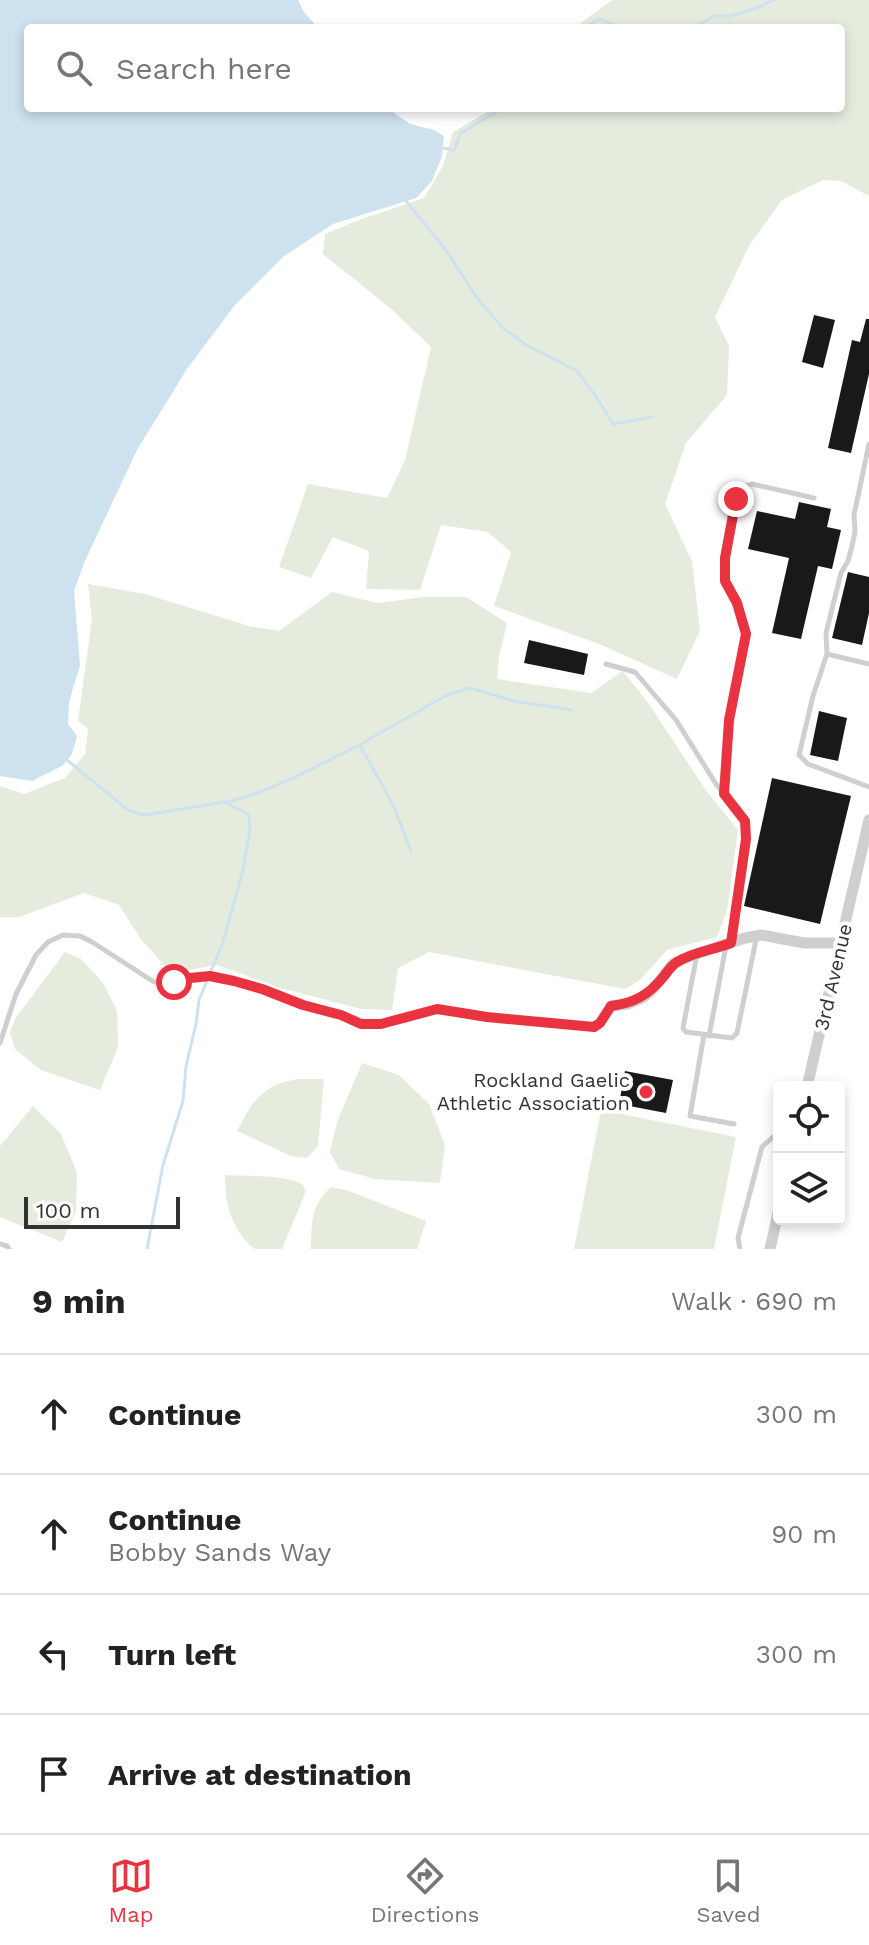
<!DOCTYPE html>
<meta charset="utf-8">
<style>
body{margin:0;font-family:"Work Sans",sans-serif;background:#f2f2f2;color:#222}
.controls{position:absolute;right:24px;bottom:24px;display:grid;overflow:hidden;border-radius:8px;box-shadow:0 4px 12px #0003}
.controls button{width:72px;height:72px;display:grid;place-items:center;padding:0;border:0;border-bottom:2px solid #e0e0e0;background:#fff;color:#222;font:40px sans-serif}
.scale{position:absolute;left:24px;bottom:20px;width:156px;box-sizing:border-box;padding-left:8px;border:4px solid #323232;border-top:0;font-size:22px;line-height:28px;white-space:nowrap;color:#323232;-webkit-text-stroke:6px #fff;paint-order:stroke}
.stop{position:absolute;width:24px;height:24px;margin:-18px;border:6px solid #ea3341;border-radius:50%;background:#fff}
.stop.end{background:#ea3341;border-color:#fff;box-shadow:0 2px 8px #0008}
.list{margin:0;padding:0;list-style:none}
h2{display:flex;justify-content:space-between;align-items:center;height:104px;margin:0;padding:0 32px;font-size:34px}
h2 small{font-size:26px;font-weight:400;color:#767676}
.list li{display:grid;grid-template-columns:52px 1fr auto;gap:24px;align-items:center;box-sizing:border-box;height:120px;padding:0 32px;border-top:2px solid #e0e0e0}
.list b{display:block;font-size:30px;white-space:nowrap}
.list p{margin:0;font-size:26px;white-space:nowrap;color:#767676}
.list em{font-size:26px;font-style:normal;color:#767676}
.icon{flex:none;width:44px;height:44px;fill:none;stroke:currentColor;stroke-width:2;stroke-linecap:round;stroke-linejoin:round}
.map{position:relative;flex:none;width:869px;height:1249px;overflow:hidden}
.search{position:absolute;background:#fff;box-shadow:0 4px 12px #0003;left:24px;right:24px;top:24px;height:88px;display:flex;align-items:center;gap:20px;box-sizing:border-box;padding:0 28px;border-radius:8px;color:#767676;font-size:30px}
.sheet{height:584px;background:#fff}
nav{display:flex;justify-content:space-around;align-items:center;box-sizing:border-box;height:112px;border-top:2px solid #e0e0e0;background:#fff;font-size:22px;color:#767676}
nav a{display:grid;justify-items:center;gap:4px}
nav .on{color:#ea3341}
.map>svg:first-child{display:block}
.green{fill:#e5ecde}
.water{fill:#cde2ee}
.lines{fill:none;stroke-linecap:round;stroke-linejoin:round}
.stream{stroke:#cde2ee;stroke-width:3}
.building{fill:#191919}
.service{stroke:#cfcfcf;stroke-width:5}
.minor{stroke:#cfcfcf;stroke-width:11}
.route{stroke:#ea3341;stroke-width:10}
.poi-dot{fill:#ea3341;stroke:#fff;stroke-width:3}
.labels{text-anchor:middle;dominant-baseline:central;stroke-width:8;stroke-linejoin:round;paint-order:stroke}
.street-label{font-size:20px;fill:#323232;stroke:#fff}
.poi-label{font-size:20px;fill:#323232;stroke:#fff;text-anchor:end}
</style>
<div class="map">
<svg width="869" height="1249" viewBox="0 0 869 1249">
<rect width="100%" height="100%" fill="#fff"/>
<g class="green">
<polygon points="612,0 869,0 869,196 841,181 823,180 782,200 750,244 715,317 729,346 727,395 686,443 665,504 692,561 700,631 677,679 599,644 494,606 511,552 488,532 441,525 420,590 366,589 369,551 333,537 311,578 279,567 308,484 387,498 405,460 431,347 389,307 323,254 325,234 356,221 424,198 443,166 453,132 494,108 841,108 841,28 574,28"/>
<polygon points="88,584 145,594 249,626 279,631 332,592 377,603 424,597 466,597 507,623 499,657 497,679 591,693 623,671 649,704 705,789 738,830 727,911 717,937 667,950 640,980 625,989 429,952 398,968 392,1010 361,1009 281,988 217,965 171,973 140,938 119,905 84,893 19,917 0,917 0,786 24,794 65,778 85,754 88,729 78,721 92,619"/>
<polygon points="65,952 81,959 103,983 117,1011 118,1047 100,1090 41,1070 15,1049 10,1033 15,1019"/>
<polygon points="362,1063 399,1075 429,1104 445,1145 440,1183 375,1179 339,1169 330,1152 337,1122"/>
<path d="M298 1079H324L318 1146 307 1158 291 1156 237 1131C253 1100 262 1085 298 1079Z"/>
<polygon points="33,1106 61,1134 77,1173 76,1211 62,1242 0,1217 0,1146"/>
<polygon points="601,1110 736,1137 714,1249 574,1249"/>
<path d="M225 1175C244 1176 281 1175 298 1182 304 1185 303 1185 306 1191L282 1249C274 1249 263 1249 256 1249 251 1248 249 1244 246 1241 229 1221 225 1200 225 1175Z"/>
<path d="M331 1187 349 1191 426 1221 417 1249H311C312 1221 310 1207 331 1187Z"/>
</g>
<polygon class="water" points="0,0 298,0 304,12 318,28 28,28 28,108 387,108 410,124 434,130 444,136 442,156 432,181 416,198 333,224 283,257 235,305 187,369 137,450 84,563 74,591 80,665 69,702 68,724 77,736 72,754 62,766 32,781 0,776"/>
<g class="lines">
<g class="stream">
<polyline points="586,28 599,19 623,28"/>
<polyline points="659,28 694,28 713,16 731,16 757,8 774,0"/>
<polyline points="443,148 454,150 461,133 503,108"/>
<polyline points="406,201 446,250 477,298 502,327 526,345 577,371 597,398 613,424 652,417"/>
<polyline points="361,744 447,695 470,688 514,701 572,710"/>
<polyline points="67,760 128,810 144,815 225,802 249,815 250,830 243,870 223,942 199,1000 196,1024 186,1066 183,1101 163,1165 147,1249"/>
<path d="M226 802C274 791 315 766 360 745L394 807 411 851"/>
</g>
</g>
<g class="building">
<polygon points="814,315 835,320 823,368 802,362"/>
<polygon points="866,319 869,319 869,374 851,453 828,448 852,340 860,342"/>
<polygon points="799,502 831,509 827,527 841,530 832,569 818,566 801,639 772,633 789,558 748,549 757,511 795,519"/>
<polygon points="848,572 869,577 869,613 862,645 832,638"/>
<polygon points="529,640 588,654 584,675 524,663"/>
<polygon points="819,711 847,718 838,761 810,755"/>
<polygon points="772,778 851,796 820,924 744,906"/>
<polygon points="625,1071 673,1080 666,1113 619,1104"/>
</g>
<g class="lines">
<g class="service">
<polyline points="827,654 826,633 841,573 848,561 852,546 855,532 854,515 869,444"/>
<polyline points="606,664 635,672 676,720 716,784 745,821 746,839 731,942"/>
<polyline points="869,664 827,654 813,696 799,755 808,764 869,787"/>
<polyline points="724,794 729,720 746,634 737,603 725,581 725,558 736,499 746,486 752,484 814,498"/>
<polyline points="697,954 683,1028 686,1032 732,1038 737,1033 757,935"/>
<polyline points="704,1035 690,1116 734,1124"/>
<polyline points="709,1036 726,946"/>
<polyline points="0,1043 16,994 36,955 48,942 63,935 80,936 92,942 154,982 174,982 190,978 210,976 262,989 303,1005 341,1015 361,1024 381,1024 437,1009 487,1017 594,1027 600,1023 610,1007"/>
<polyline points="0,1244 7,1246 9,1249"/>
<polyline points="740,1249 738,1238 762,1147 773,1137 779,1138"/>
</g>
<g class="minor">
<polyline points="611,1006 628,1004 644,997 654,988 673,964 690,956 745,938 761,935 804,943 841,943"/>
<polyline points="807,1087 869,820"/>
<polyline points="770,1249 779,1209"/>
</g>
</g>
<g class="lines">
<path class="route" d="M174 982 190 978 210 976 234 981 262 989 303 1005 341 1015 361 1024H381L437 1009 487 1017 594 1027 600 1023 611 1006C634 1003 649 995 664 976 668 971 671 966 677 962 693 952 713 950 731 943L746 839 745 821 724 794 729 720 746 634 737 603 725 581V558L736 499"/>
</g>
<circle class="poi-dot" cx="646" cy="1092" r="8"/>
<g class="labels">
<g class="street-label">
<text transform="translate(833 977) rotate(-77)">3rd Avenue</text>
</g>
<g class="poi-label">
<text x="630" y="1080">Rockland Gaelic<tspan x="630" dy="23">Athletic Association</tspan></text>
</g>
</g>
</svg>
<div class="controls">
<button><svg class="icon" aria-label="locate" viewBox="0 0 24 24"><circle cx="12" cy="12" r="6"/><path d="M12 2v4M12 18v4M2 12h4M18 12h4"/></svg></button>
<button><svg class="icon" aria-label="layers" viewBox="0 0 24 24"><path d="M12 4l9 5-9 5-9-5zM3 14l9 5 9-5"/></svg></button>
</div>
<div class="scale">100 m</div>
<div class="stop" style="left:174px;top:982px"></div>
<div class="stop end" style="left:736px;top:499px"></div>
<div class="search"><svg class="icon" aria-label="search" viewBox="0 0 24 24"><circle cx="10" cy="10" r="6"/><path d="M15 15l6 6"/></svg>Search here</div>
</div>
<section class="sheet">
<h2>9 min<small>Walk · 690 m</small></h2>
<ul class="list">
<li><svg class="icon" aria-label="ahead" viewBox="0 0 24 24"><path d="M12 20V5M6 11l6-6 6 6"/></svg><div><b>Continue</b></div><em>300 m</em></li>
<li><svg class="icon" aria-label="ahead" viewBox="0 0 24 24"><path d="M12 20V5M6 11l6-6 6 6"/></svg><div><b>Continue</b><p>Bobby Sands Way</p></div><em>90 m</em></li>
<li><svg class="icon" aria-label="left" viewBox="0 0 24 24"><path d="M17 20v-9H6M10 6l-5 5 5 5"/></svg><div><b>Turn left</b></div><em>300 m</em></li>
<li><svg class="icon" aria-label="arrive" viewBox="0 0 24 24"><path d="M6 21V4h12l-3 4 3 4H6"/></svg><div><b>Arrive at destination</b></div></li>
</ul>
</section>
<nav>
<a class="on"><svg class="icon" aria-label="map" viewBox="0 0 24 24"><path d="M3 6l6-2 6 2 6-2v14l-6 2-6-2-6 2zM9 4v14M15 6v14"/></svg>Map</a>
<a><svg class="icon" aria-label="directions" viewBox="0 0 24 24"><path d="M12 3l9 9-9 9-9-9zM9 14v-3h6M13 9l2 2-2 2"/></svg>Directions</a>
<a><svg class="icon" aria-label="saved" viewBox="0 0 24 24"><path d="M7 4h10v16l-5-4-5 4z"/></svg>Saved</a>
</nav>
